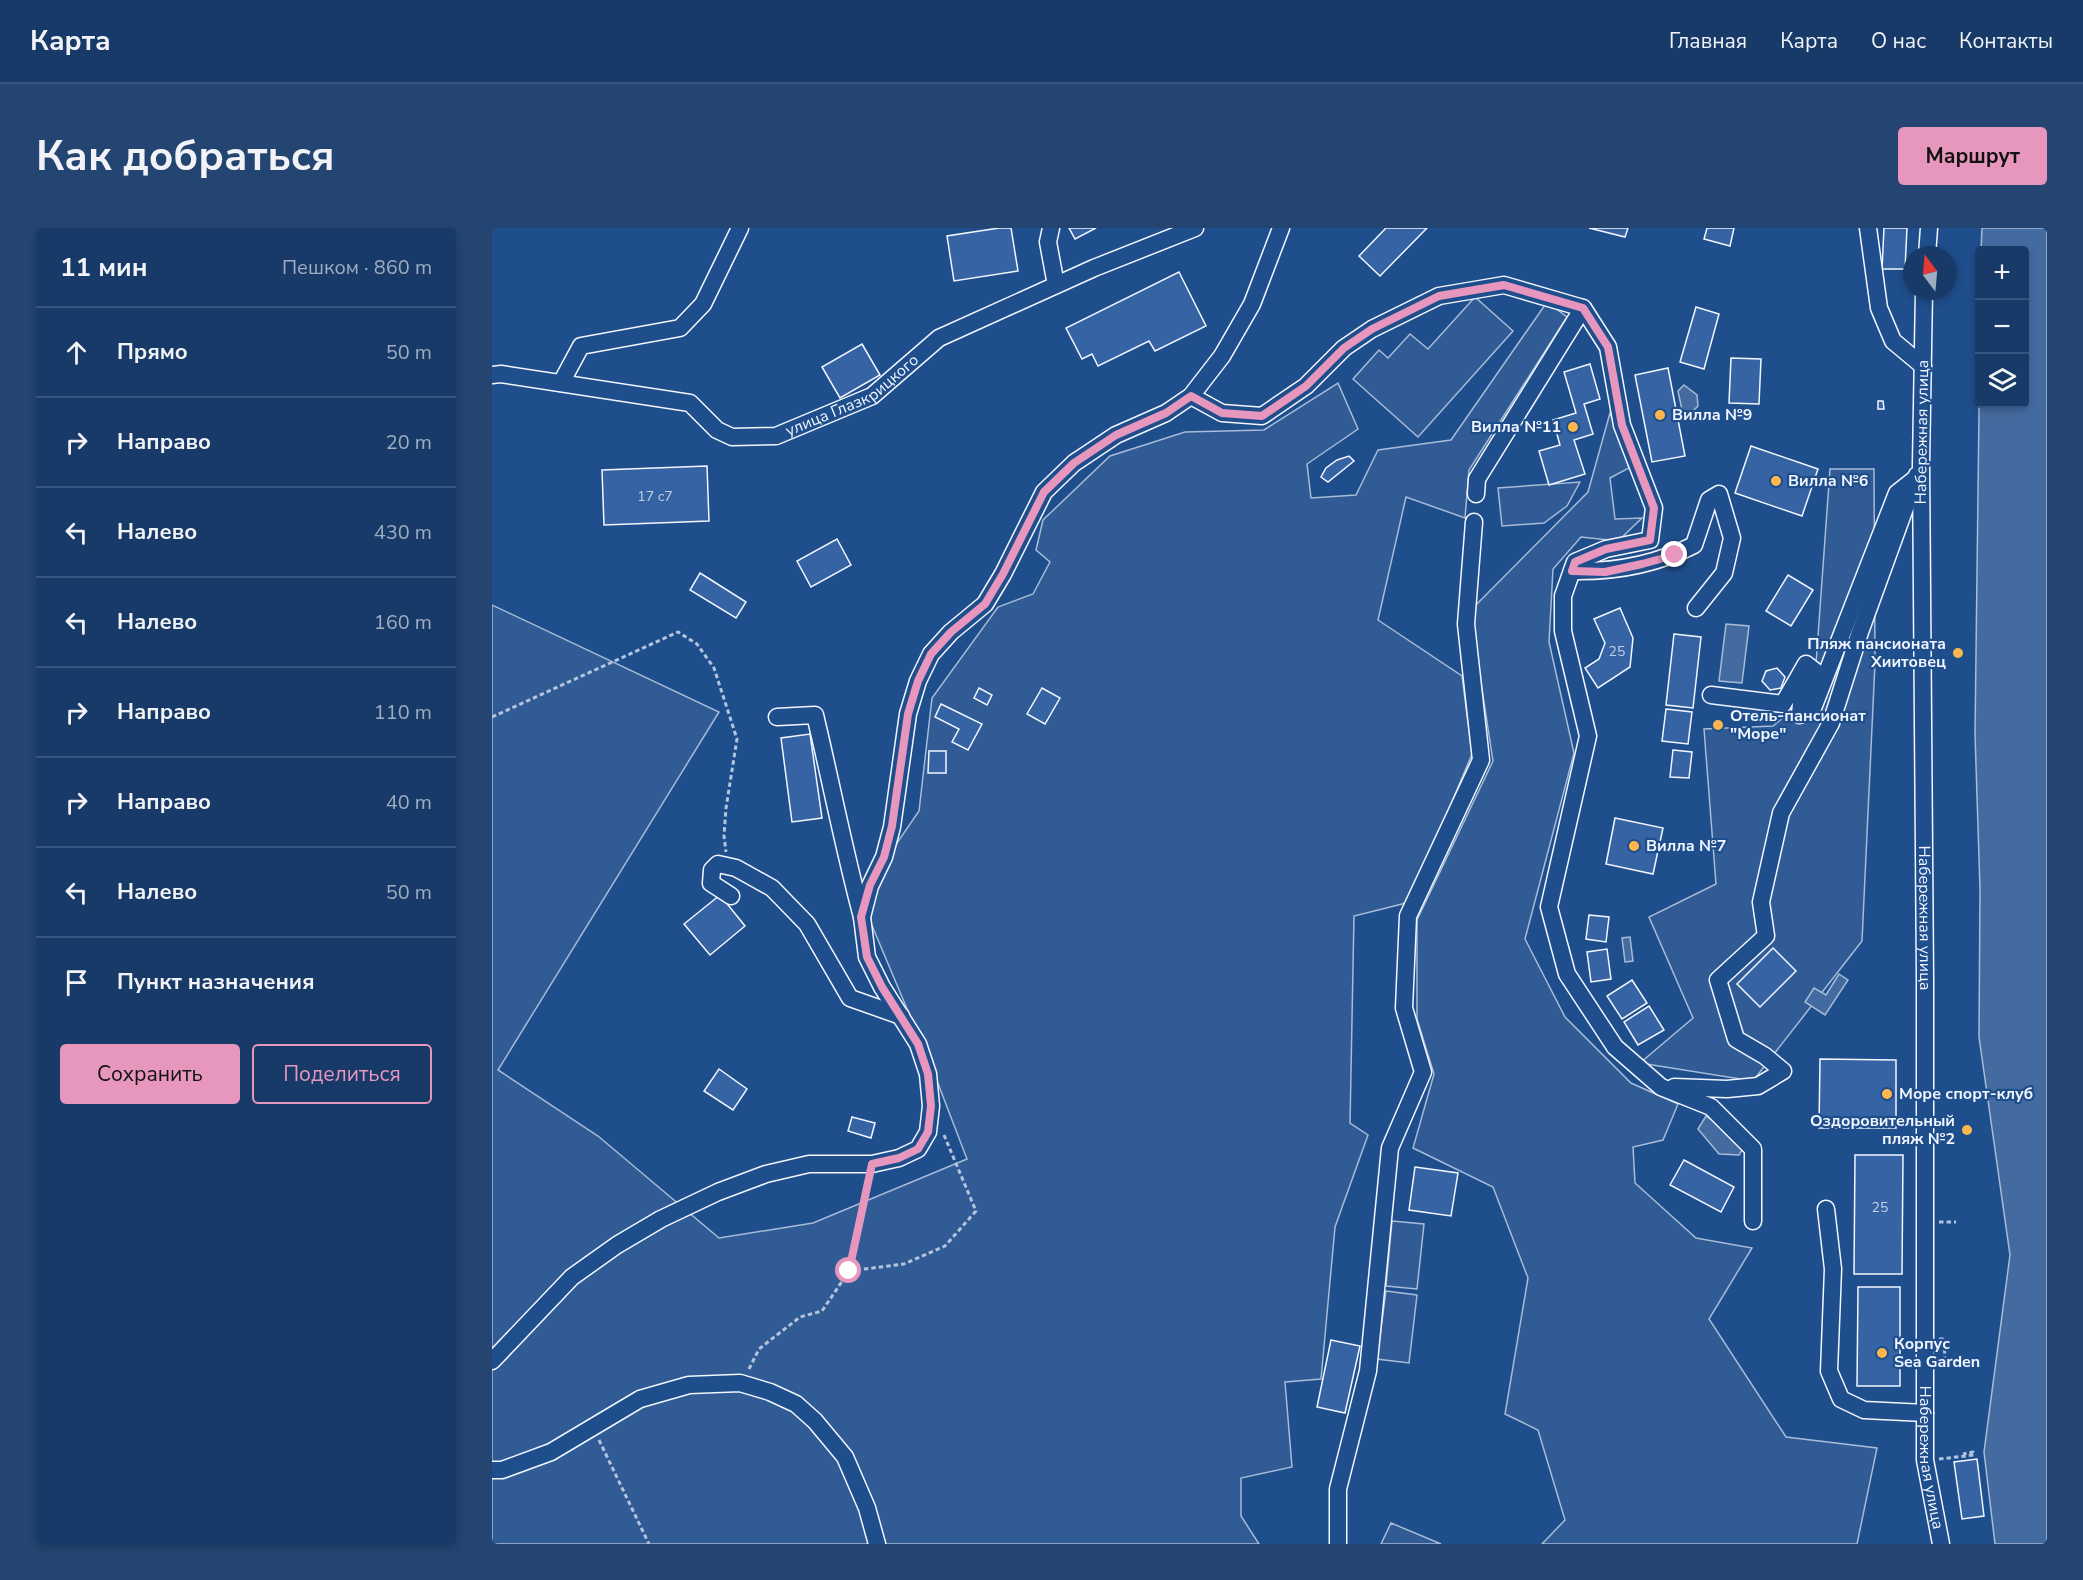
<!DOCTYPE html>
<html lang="ru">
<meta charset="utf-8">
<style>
body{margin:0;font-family:"Nunito Sans",sans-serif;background:#244571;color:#f1f3f6}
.controls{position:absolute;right:18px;top:18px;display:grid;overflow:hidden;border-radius:6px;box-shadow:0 3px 9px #0003}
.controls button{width:54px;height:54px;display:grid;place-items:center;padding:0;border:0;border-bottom:2px solid #36547d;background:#173a69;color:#f1f3f6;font:30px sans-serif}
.compass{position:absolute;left:1411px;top:18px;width:54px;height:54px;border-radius:50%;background:#173a69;box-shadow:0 3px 9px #0003;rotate:344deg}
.stop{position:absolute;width:18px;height:18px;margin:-14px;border:4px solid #e797bd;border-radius:50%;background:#fff}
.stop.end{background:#e797bd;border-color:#fff;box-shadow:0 2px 6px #0008}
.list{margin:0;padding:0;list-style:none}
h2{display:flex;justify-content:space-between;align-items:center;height:78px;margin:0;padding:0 24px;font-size:26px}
h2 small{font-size:20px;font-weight:400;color:#9eadc0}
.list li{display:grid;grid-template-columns:39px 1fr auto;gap:18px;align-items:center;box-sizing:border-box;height:90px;padding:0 24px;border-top:2px solid #36547d}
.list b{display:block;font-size:22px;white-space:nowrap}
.list em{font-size:20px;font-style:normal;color:#9eadc0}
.actions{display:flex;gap:12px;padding:18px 24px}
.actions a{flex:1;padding:14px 0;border:2px solid #e797bd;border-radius:6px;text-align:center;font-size:21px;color:#e797bd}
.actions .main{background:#e797bd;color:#111}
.icon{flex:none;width:33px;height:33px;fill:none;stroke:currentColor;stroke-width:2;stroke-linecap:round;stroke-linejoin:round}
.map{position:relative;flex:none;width:1555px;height:1316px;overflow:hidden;border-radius:6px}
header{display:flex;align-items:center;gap:36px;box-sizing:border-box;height:84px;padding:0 30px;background:#173a69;border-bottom:2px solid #36547d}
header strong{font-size:28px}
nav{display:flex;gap:33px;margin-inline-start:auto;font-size:21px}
.intro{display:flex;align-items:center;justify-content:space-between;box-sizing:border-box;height:144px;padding:0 36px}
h1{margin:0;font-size:42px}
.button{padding:15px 27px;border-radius:6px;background:#e797bd;color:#111;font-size:21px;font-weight:700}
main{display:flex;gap:36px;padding:0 36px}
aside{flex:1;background:#173a69;border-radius:6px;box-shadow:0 3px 9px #0003}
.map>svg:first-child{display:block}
.built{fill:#305b95;stroke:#a8bbd7;stroke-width:1.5}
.water{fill:#446ba0;stroke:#a8bbd7;stroke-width:1.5}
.building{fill:#3563a3;stroke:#f2f6ff;stroke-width:1.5}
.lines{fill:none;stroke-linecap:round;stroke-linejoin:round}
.minor-casing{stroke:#f2f6ff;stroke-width:19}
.path{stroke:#b3c4dc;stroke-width:3;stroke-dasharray:4.5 3;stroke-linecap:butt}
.minor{stroke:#1f4e8c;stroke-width:16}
.route{stroke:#e797bd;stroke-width:8}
.poi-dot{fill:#ffb74d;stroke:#1f4e8c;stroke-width:2}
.labels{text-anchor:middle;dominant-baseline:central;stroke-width:4.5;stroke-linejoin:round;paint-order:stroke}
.number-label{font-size:14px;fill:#c3d1e8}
.street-label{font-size:16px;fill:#f2f6ff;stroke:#1f4e8c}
.poi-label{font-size:16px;font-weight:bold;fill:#f2f6ff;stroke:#1f4e8c;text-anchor:start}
</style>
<header>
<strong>Карта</strong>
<nav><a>Главная</a><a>Карта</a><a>О нас</a><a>Контакты</a></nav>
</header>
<div class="intro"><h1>Как добраться</h1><a class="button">Маршрут</a></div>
<main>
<aside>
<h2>11 мин<small>Пешком · 860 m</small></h2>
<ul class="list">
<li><svg class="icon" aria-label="ahead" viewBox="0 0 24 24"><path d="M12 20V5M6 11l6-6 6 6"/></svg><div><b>Прямо</b></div><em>50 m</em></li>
<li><svg class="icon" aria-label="right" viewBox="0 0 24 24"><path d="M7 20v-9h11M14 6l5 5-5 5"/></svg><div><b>Направо</b></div><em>20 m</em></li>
<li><svg class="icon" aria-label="left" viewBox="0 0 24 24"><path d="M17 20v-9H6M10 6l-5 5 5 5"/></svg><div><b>Налево</b></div><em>430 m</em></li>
<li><svg class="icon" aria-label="left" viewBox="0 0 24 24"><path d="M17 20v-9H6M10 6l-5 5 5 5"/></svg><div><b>Налево</b></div><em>160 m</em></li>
<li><svg class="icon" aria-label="right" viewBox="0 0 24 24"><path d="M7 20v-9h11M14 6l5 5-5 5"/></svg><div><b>Направо</b></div><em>110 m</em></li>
<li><svg class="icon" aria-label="right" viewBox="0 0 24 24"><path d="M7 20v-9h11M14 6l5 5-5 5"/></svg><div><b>Направо</b></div><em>40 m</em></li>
<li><svg class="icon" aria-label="left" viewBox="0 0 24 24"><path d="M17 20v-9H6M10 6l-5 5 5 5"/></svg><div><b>Налево</b></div><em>50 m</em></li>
<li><svg class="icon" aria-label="arrive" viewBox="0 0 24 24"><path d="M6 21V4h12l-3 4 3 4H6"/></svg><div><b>Пункт назначения</b></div></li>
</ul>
<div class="actions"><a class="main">Сохранить</a><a>Поделиться</a></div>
</aside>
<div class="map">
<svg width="1555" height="1316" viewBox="0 0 1555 1316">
<rect width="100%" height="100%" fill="#1f4e8c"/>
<g class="built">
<polygon points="983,69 1021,103 926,209 861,151 887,122 896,130 918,106 936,121"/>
<polygon points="1055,74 1075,89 977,242 973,290 914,269 886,392 970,448 980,526 918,674 862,688 858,895 876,907 843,999 829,1151 793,1154 800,1239 749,1250 749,1288 767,1316 0,1316 0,377 227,484 6,842 106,908 227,1010 321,995 475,931 442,845 368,669 427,583 440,470 506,379 541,366 558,334 544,322 551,292 618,228 693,204 772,202 846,155 866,201 815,236 819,270 864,267 886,222 959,212"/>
<polygon points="1118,185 1137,240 1118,250 1123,291 1150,290 1126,313 1089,309 1061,341 1057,414 1082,525 1033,711 1073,789 1139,855 1186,876 1171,912 1141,919 1143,955 1204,1010 1260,1020 1217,1091 1294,1209 1385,1220 1365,1316 1050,1316 1073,1292 1046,1202 1013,1186 1036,1050 1001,959 921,920 942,846 925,791 925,692 1001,533 978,383 1096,264"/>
<polygon points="1338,241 1382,241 1383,435 1370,713 1261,853 1148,835 1201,790 1157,689 1224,656 1212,501 1281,498 1322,464"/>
<polygon points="1088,254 1075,278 1052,295 1010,298 1006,260"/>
<polygon points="900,993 932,996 925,1061 894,1058"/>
<polygon points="894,1063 925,1067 917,1135 885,1131"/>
<polygon points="899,1295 949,1316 889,1316"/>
</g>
<g class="water">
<polygon points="1490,0 1555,0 1555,1316 1503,1316 1492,1224 1518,1027 1487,809 1488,661 1483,506 1487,185 1485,96 1487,47 1488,176 1532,176 1532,22 1489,22"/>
<polygon points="1192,157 1205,167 1206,178 1197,187 1190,182 1186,163"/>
<polygon points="1234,396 1257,398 1250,455 1227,453"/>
<polygon points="1138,709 1141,733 1133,734 1130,710"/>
<polygon points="1347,746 1356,752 1333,787 1313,774 1322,760 1334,767"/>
<polygon points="1214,888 1247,908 1251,920 1247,927 1227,926 1206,901"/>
</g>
<g class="building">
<polygon points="507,0 519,0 526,43 462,53 455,8"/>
<polygon points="577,0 604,0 583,11"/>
<polygon points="894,0 935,0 888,48 867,28"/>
<polygon points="1097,0 1136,0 1133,9"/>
<polygon points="1215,0 1242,0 1238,18 1212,11"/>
<polygon points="1392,0 1415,0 1413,41 1390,41"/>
<polygon points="687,44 714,98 663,123 657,113 606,138 600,126 590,131 574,100"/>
<polygon points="1204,79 1227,86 1212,141 1188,134"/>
<polygon points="370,116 388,147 348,170 330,139"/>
<polygon points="1239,130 1269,131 1267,176 1237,175"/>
<polygon points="1098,136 1108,171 1092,176 1101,206 1082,212 1093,246 1057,257 1047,223 1068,217 1061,192 1084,185 1072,144"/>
<polygon points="1176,140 1193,228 1160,234 1143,147"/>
<polygon points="1386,173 1391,173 1392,181 1386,181"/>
<polygon points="1259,218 1326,241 1310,288 1243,265"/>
<polygon points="857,228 862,233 836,254 829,249 834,240 845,232"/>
<polygon points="215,238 217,293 112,297 110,242"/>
<polygon points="345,311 359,337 319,359 305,333"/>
<polygon points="208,345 254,374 244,390 198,362"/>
<polygon points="1296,347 1321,362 1299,398 1274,383"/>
<polygon points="1128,380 1141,410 1138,439 1106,460 1093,440 1107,431 1113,415 1102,391"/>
<polygon points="1182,406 1209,409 1201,480 1174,477"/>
<polygon points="1285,440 1293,449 1289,460 1278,462 1270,453 1274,443"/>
<polygon points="487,460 500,467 495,477 482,470"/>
<polygon points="550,460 568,470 553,496 535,486"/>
<polygon points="449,476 490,496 476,522 460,514 467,501 443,489"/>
<polygon points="1174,481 1200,484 1196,516 1170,513"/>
<polygon points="318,506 330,590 300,594 289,510"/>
<polygon points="1181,522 1200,524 1197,550 1178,549"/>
<polygon points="437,523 454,523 454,545 436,545"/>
<polygon points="1123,590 1171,600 1161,646 1114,636"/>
<polygon points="228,667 253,698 218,727 192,696"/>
<polygon points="1097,687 1117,689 1114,714 1094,711"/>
<polygon points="1281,720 1304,743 1268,779 1245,756"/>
<polygon points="1115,721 1119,751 1099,754 1095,724"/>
<polygon points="1140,752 1155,775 1130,791 1115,768"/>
<polygon points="1157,778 1172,802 1146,817 1132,794"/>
<polygon points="1328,831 1404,832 1404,900 1327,900"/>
<polygon points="227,841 255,861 241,882 212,863"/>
<polygon points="360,889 383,895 379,910 356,903"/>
<polygon points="1363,927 1411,927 1410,1046 1362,1046"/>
<polygon points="1192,932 1242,959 1229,984 1178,957"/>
<polygon points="923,939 966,945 959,988 917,982"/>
<polygon points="1366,1059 1408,1059 1408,1158 1365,1158"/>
<polygon points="839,1112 868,1118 853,1185 825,1179"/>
<polygon points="1485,1231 1492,1288 1470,1291 1462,1234"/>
</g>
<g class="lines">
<g class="minor-casing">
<g id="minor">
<polyline points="559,0 556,14 564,57"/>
<polyline points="1376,0 1387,80 1401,113 1431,138"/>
<polyline points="1435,27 1437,0"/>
<path id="s1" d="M1432 63 1429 236 1433 751V1232L1449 1316"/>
<path id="s2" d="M0 147 9 146 198 175 225 202 240 209 284 208 380 168 447 110 602 40 703 0"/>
<polyline points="69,155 89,118 188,100 211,76 248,0"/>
<polyline points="699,168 730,185 770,188 814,158 852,120 880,101 947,68 1012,57 1091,80 1116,119 1130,197 1162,280 1158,312 1114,321 1083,334 1071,368 1071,403 1096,508 1057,679 1075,746 1123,819 1169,859 1219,879 1261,921 1261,993"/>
<polyline points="984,266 985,251 1091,80"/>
<path d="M1080 343C1123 344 1163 337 1202 317L1217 272 1227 266 1240 310 1232 345 1204 380"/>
<polyline points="1219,467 1291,476 1314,436 1323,443 1309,475 1308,487 1321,480 1405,265 1424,250"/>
<path d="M285 489 323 487C339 554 352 622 370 689"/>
<polyline points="239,668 219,655 220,642 226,636 244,640 280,660 315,696 358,770 409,788"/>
<polyline points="1182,859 1235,861 1266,858 1291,843 1273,828 1244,811 1226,752 1274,708 1269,674 1289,585 1339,495 1368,404 1425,247"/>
<polyline points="1334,981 1341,1041 1337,1143 1349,1171 1372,1182 1433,1185"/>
<polyline points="0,1133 80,1049 125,1017 169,991 226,964 274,946 317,936 380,936 407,930 426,921 436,904 439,878 436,846 426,816 390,759 375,729 370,689 378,658 392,629 400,599 416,486 426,453 439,426 459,404 493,376 511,346 552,264 582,235 624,207 674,185 699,168 730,128 760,76 789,0"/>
<polyline points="0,1242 10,1242 59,1224 148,1171 197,1157 248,1155 278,1164 304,1176 323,1193 353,1229 375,1280 385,1316"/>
<polyline points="846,1316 846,1261 876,1143 898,920 931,844 912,780 916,688 989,532 974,396 982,294"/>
</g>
</g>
<g class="path">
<polyline points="0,489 186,404 205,416 222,440 245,511 234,580 232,608 234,624"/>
<polyline points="1447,994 1464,994"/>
<polyline points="357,1043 412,1036 453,1018 484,983 452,907"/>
<polyline points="1447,1111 1452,1111 1453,1132 1449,1132"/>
<polyline points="257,1141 267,1121 308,1089 330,1083 357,1043 377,951"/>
<polyline points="107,1212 157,1316"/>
<polyline points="1447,1231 1482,1227 1481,1224 1471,1226"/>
</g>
<use href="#minor" class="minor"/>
</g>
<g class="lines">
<polyline class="route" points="357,1043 380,936 407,930 426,921 436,904 439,878 436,846 426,816 390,759 375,729 369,689 378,657 392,629 400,598 416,486 426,453 439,426 459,404 493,376 511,346 552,264 582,235 624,207 674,185 699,168 730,185 770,188 814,158 852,120 880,101 947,68 1012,57 1091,80 1116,119 1130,197 1162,280 1158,312 1114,321 1083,334 1080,343 1113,344 1150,336 1183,327"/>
</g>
<g class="poi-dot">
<circle cx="1168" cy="187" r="6"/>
<circle cx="1081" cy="199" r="6"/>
<circle cx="1284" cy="253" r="6"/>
<circle cx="1466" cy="425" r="6"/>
<circle cx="1226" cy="497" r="6"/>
<circle cx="1142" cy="618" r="6"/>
<circle cx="1395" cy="866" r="6"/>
<circle cx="1475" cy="902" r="6"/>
<circle cx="1390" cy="1125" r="6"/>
</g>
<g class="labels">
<g class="number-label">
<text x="163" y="268">17 с7</text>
<text x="1125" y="423">25</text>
<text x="1388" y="979">25</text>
</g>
<g class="street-label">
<text stroke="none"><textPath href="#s2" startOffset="386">улица Глазкрицкого</textPath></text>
<text transform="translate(1430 204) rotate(-89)">Набережная улица</text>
<text stroke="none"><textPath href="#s1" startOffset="627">Набережная улица</textPath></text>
<text stroke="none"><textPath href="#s1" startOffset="1167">Набережная улица</textPath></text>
</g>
<g class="poi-label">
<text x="1180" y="187">Вилла №9</text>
<text x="1069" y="199" text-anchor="end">Вилла №11</text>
<text x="1296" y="253">Вилла №6</text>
<text x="1454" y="416" text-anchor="end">Пляж пансионата<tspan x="1454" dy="18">Хиитовец</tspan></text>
<text x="1238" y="488">Отель-пансионат<tspan x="1238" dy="18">"Море"</tspan></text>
<text x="1154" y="618">Вилла №7</text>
<text x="1407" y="866">Море спорт-клуб</text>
<text x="1463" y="893" text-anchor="end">Оздоровительный<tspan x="1463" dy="18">пляж №2</tspan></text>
<text x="1402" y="1116">Корпус<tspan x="1402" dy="18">Sea Garden</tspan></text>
</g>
</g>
</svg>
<div class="controls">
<button>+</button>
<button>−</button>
<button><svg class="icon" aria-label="layers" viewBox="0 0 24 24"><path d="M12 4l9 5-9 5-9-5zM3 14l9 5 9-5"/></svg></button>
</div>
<svg class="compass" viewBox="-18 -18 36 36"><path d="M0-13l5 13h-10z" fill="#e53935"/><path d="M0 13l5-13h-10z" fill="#9eadc0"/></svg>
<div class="stop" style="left:357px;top:1043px"></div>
<div class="stop end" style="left:1183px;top:327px"></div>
</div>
</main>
